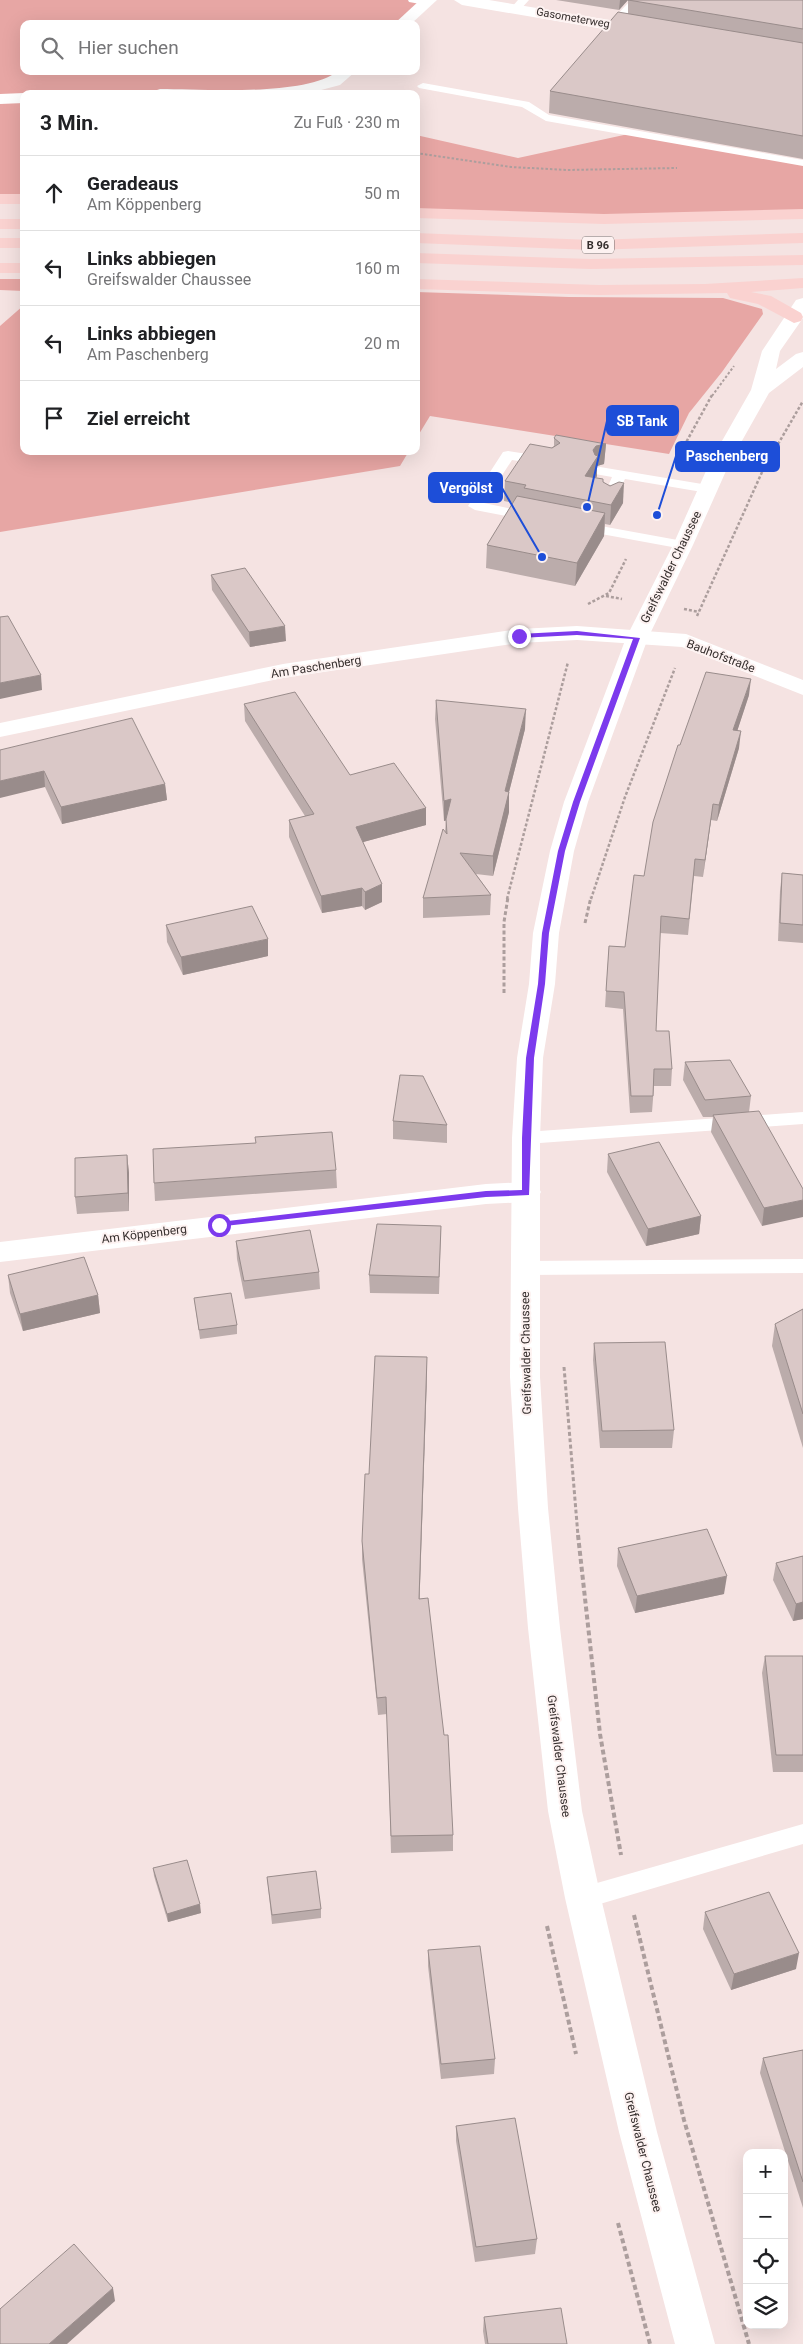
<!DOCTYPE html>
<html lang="de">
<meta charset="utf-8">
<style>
body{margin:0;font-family:Roboto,sans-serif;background:#f2f2f2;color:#202124}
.controls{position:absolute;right:15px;bottom:15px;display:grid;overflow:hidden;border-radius:10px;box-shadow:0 5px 20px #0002}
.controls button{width:45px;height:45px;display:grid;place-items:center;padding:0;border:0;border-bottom:1px solid #e0e0e0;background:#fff;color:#202124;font:25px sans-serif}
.stop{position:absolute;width:15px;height:15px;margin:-11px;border:4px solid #7c3aed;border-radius:50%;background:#fff}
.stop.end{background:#7c3aed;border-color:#fff;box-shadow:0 1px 5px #0008}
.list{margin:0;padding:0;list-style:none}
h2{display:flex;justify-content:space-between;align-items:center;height:65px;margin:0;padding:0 20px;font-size:21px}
h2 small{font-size:16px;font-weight:400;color:#757577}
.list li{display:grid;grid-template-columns:32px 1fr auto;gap:15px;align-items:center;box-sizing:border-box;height:75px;padding:0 20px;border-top:1px solid #e0e0e0}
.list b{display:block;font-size:19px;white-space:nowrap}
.list p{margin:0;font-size:16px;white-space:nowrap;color:#757577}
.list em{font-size:16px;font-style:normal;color:#757577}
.icon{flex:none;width:28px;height:28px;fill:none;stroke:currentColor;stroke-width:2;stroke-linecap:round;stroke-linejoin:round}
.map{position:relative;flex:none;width:803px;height:2344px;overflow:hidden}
.search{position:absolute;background:#fff;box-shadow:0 5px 20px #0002;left:20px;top:20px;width:400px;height:55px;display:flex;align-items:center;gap:12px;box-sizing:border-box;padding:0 18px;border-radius:10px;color:#757577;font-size:19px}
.panel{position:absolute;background:#fff;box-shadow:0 5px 20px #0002;left:20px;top:90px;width:400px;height:365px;border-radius:10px}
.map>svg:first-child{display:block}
.green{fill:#e7a6a4}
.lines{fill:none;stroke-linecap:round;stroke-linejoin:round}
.path-far3{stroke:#ac9e9d;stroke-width:2;stroke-dasharray:2.5 2;stroke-linecap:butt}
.path-far2{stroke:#ac9e9d;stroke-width:2.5;stroke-dasharray:3 2;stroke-linecap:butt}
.path-far1{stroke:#ac9e9d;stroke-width:3;stroke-dasharray:4 2.5;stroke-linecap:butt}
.path{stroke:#ac9e9d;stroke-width:4;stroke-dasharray:5 3;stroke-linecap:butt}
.service{fill:#fff;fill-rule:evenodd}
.minor{fill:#fff;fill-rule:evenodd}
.tertiary{fill:#fff;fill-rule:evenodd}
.secondary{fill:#fff;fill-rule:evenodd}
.trunk{fill:#fad2d0;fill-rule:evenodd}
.wall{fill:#bbacab}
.shaded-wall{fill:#998c8b}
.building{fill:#dac8c7;stroke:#998c8b}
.route{fill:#7c3aed}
.labels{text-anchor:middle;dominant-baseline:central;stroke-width:4;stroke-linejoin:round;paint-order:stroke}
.far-street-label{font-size:11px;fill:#352e2d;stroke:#fdf2f1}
.shield{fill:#fdf2f1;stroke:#716968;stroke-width:1}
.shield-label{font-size:11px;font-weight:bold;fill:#352e2d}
.street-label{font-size:12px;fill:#352e2d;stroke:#fdf2f1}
.leader{fill:none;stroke:#1d4ed8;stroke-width:2}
.callout-dot{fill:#1d4ed8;stroke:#fdf2f1;stroke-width:2}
.callout{fill:#1d4ed8;stroke:#1d4ed8;stroke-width:2}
.callout-label{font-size:14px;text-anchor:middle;font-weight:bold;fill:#fff}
</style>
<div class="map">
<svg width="803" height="2344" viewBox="0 0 803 2344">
<rect width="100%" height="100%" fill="#f5e3e2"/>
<g class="green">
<polygon points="0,0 429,0 402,24 24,24 24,71 348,71 334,82 271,94 24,94 24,199 0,199"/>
<polygon points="633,133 803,163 803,214 742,216 416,213 416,135 518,158"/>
<polygon points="0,279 24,279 24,291 0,290"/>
<polygon points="416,292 569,297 723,298 762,309 763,314 722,372 689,413 669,454 430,416 416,439"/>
<polygon points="24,305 24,451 409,451 400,466 0,532 0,326"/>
</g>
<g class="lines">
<g class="path-far3">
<polyline points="416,153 511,167 567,170 677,168"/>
<polyline points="712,396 734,366"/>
</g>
<g class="path-far2">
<polyline points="677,459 712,395"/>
<polyline points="606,596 622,599"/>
<polyline points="588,604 609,593 626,559"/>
<polyline points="684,609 699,612"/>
<polyline points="697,616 763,470 803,401"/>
<polyline points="507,899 568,662"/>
<polyline points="591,899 625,797 675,668"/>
</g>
<g class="path-far1">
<polyline points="585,923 591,897"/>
<polyline points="504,993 504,922 508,897"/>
<polyline points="564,1367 578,1536"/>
</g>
<g class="path">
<polyline points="578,1535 600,1734 621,1855"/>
<polyline points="634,1915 684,2120 749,2344"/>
<polyline points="547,1926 576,2054"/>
<polyline points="618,2223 650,2344"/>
</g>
<g class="service">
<polygon points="408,0 430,0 431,2 426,5 409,2"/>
<polygon points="518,0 529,0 520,10 512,10 511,8"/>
<polygon points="631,0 642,0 617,27 609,27 609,23"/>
<polygon points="423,83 529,102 549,115 803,160 803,166 546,121 522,107 419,88 417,86"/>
<polygon points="508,451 546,457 553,461 546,465 512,460 484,503 537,514 539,517 537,520 532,521 475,510 468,506 503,452"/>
<polygon points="600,467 708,485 715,489 708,493 625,479 621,487 616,488 609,484 612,477 595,474 593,471 595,468"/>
<polygon points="579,522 683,541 690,545 683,549 574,529 572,526 574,523"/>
<polygon points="803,1112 803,1124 526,1144 519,1143 517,1138 519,1133 526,1132"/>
<polygon points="803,1259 803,1273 525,1275 518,1273 515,1268 518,1263 525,1261"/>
<polygon points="803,1824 803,1844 583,1909 575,1906 571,1898 575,1890 583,1887"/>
</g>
<g class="minor">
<polygon points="420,0 437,0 411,24 394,24"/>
<polygon points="454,0 489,0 645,26 651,28 653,31 651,34 645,36 462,5"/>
<path d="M338 71H356L340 85 306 94H152L154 91 160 89C203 89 305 97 338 71Z"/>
<polygon points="24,93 27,94 24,94 24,103 0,104 0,94"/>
<polygon points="577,626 686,634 803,680 803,695 682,647 577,640 519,643 283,678 0,737 0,723 283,664 519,629"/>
</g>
<polygon class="tertiary" points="527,1182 537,1185 541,1192 537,1199 527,1202 486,1204 0,1262 0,1242 486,1184"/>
<polygon class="secondary" points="803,298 803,318 780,351 776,369 796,354 803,352 803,367 769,393 730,462 693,545 648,638 588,802 574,851 559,933 555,984 543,1058 540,1138 540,1377 548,1508 560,1628 582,1811 601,1898 657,2132 715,2344 675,2344 619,2132 565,1898 548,1811 528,1628 518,1508 510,1377 512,1138 517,1058 529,984 533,933 550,851 564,802 626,638 673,545 710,462 751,390 762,351 796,300"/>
<g class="trunk">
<rect x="0" y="194" width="24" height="10"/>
<polygon points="416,208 604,214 803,209 803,219 604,224 416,218"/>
<rect x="0" y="219" width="24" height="10"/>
<polygon points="416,233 593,240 803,233 803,243 593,250 416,243"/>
<rect x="0" y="238" width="24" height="10"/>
<polygon points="416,253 591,259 803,255 803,265 591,269 416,263"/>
<rect x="0" y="263" width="24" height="10"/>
<polygon points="803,278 803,288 751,292 771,296 801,313 803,317 801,321 794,323 758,304 730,298 727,293 599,295 416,289 416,279 599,285 705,284"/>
</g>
</g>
<g class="wall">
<polygon points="556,0 628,0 619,10"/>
<polygon points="628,0 803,0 803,159 549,113 550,91 628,14"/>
<polygon points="554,438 606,444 604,464 597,466 597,476 596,478 603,482 623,503 610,525 605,524 604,536 575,586 486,568 487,545 513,503 504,501 505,481 554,446"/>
<polygon points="211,575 286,641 250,647 212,590"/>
<polygon points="749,695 737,731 739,748 717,821 711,820 703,877 694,876 688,935 660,933 656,1031 672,1069 671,1086 654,1086 652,1112 630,1113 623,1009 605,1007 609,946 625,947 680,745"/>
<polygon points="436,700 525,729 509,792 509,812 493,876 476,874 491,895 490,915 423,918 423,898 445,832 446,820 444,821 435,719"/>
<polygon points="244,704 350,775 426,808 426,825 363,842 382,902 365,910 362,906 322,913 289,837 289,820 305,816 245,721"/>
<polygon points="0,750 165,784 167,800 62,824 45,787"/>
<polygon points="782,873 803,875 803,943 778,941 780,891"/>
<polygon points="166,925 268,956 183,975 167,942"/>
<polygon points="685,1062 751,1096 749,1112 803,1189 762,1226 711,1132 713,1117 703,1117 683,1080"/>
<polygon points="393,1121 447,1125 447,1143 393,1139"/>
<polygon points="608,1154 701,1216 699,1234 646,1246 607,1172"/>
<polygon points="127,1155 129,1173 129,1211 77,1214 75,1197"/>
<polygon points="336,1170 337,1188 155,1201 154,1183"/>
<polygon points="441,1226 439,1294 370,1293 369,1275"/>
<polygon points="236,1241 319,1272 320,1289 245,1299 237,1259"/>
<polygon points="8,1275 98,1295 100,1313 23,1331 10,1293"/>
<polygon points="194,1298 237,1325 237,1334 200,1339"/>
<polygon points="803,1309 803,1448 772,1346 775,1324"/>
<polygon points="594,1343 674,1430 672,1448 600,1448 593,1360"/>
<polygon points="427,1357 419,1599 453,1835 453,1851 391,1853 387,1714 378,1715 362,1559 362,1541 369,1474"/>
<polygon points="618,1548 724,1594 635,1613 617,1566"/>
<polygon points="803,1556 803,1619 793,1621 773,1580 776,1563"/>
<polygon points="765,1656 803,1656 803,1772 773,1772 762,1673"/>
<polygon points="153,1868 201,1913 168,1922 154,1876"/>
<polygon points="267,1877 321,1909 321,1918 272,1924"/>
<polygon points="705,1912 796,1969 731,1990 703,1929"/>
<polygon points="428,1950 495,2059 494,2074 441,2079 428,1966"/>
<polygon points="803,2050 803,2208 760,2073 763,2058"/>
<polygon points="456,2126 537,2239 535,2254 475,2262 456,2141"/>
<polygon points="484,2317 567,2344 485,2344 483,2331"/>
</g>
<g class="shaded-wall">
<polygon points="620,0 628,0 619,10"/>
<polygon points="606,444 604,464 597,466 597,476 584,496 585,476 593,450 596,446"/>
<polygon points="624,483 623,503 610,525 611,505"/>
<polygon points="605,513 604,536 575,586 577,563"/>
<polygon points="285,626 286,641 250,647 249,632"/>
<polygon points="41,675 42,690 0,699 0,683"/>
<polygon points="751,679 749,695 732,747 733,730"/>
<polygon points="526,709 525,729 509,792 509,812 493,876 493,856 505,791"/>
<polygon points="741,731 739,748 717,821 719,805"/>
<polygon points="44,771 45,787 0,798 0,781"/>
<polygon points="165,784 167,800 62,824 61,807"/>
<polygon points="451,799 451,819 444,821 444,801"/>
<polygon points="713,804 711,820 703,877 705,860"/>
<polygon points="426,808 426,825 356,844 356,827"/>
<polygon points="382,884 382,902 365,910 365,892"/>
<polygon points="362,888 362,906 322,913 321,896"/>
<polygon points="268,939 268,956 183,975 181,957"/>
<polygon points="127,1155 129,1173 129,1211 128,1193"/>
<polygon points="803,1200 803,1217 762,1226 764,1208"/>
<polygon points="701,1216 699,1234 646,1246 648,1229"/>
<polygon points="98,1295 100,1313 23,1331 20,1314"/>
<polygon points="427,1357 427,1375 419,1616 419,1599"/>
<polygon points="727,1576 724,1594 635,1613 637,1596"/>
<polygon points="803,1602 803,1619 793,1621 796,1604"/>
<polygon points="200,1904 201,1913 168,1922 167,1914"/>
<polygon points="799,1953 796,1969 731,1990 734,1974"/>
<polygon points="113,2288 115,2301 67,2344 49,2344"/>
</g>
<g class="building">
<polygon points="628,0 803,0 803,29"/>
<polygon points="618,12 803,43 803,136 550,91"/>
<polygon points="556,435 606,444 596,446 593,450 595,455 598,456 585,476 603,479 603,482 610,486 619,482 624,483 611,505 524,488 526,485 505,481 530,444 552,448 560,443 554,438"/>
<polygon points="517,496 605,513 577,563 487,545"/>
<polygon points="245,568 285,626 249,632 211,575"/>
<polygon points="8,616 41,675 0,683 0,617"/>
<polygon points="706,672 751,679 733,730 741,731 719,805 713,804 705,860 695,859 689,919 661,916 656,1031 669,1031 672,1069 654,1069 653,1096 631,1096 624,992 606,991 609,946 625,947 634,875 644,876 653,822 678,745 680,745"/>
<polygon points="295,692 350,775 394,763 426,808 356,827 382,884 365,892 362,888 321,896 289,820 314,814 244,704"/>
<polygon points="436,700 526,709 505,791 509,792 493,856 460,853 491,895 423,898 443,829 447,834 446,819 451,799 444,801"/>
<polygon points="132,718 165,784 61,807 44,771 0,781 0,750"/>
<polygon points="782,873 803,875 803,925 780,923"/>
<polygon points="252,906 268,939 181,957 166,925"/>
<polygon points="730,1060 751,1096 705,1100 685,1062"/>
<polygon points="400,1075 423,1076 447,1125 393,1121"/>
<polygon points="759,1111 803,1189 803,1200 764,1208 713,1115"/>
<polygon points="332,1132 336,1170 154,1183 153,1149 256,1143 255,1137"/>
<polygon points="659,1142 701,1216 648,1229 608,1154"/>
<polygon points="127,1155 128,1193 75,1197 75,1158"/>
<polygon points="377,1224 441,1226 439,1277 369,1275"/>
<polygon points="310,1230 319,1272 244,1281 236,1241"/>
<polygon points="84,1257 98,1295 20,1314 8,1275"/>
<polygon points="231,1293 237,1325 199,1330 194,1298"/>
<polygon points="803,1309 803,1414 775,1324"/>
<polygon points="665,1342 674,1430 602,1431 594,1343"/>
<polygon points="375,1356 427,1357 419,1599 428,1598 444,1735 448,1735 453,1835 391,1836 386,1697 377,1698 362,1541 365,1474 369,1474"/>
<polygon points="707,1529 727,1576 637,1596 618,1548"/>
<polygon points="803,1556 803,1602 796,1604 776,1563"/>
<polygon points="765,1656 803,1656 803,1755 776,1755"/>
<polygon points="187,1860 200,1904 167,1914 153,1868"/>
<polygon points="316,1871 321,1909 272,1915 267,1877"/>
<polygon points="769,1892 799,1953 734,1974 705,1912"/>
<polygon points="480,1946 495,2059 441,2064 428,1950"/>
<polygon points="803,2050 803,2182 763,2058"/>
<polygon points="515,2118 537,2239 476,2247 456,2126"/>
<polygon points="74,2244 113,2288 49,2344 0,2344 0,2309"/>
<polygon points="561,2308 567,2344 488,2344 484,2317"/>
</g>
<polygon class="route" points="577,631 640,638 580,802 565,851 549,933 545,984 534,1058 529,1195 486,1197 216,1227 216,1223 219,1222 486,1191 522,1190 522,1138 526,1058 538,984 542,933 558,851 573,802 633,639 577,635 519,638 516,636 519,634"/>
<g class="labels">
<g class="far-street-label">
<text transform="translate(573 18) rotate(10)">Gasometerweg</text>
</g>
<rect class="shield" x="582" y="236.5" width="32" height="17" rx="4"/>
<g class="shield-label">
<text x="598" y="245">B 96</text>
</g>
<g class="street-label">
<text transform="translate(671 567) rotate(-64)">Greifswalder Chaussee</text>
<text transform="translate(721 656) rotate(21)">Bauhofstraße</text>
<text transform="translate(316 667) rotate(-9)">Am Paschenberg</text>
<text transform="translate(144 1234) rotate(-7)">Am Köppenberg</text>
<text transform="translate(526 1353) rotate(-91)">Greifswalder Chaussee</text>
<text transform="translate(559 1756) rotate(83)">Greifswalder Chaussee</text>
<text transform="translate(643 2152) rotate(76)">Greifswalder Chaussee</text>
</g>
</g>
<path class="leader" d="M587 507L607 421M657 515L676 456M542 557L502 488"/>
<g class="callout-dot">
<circle cx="587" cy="507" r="5"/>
<circle cx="657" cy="515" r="5"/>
<circle cx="542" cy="557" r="5"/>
</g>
<g class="callout">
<rect x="607" y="406" width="71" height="29" rx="5"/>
<rect x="676" y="442" width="103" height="29" rx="5"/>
<rect x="429" y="473" width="73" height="29" rx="5"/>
</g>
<g class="callout-label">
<text x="642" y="426">SB Tank</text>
<text x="727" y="461">Paschenberg</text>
<text x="466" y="493">Vergölst</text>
</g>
</svg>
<div class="controls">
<button>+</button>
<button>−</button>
<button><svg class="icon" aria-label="locate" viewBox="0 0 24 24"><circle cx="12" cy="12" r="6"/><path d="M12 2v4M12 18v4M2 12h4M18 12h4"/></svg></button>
<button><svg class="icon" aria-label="layers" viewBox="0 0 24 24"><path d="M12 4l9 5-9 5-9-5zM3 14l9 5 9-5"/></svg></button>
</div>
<div class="stop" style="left:219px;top:1225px"></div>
<div class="stop end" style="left:519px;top:636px"></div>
<div class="search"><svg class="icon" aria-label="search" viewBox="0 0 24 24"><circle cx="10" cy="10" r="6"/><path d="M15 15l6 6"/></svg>Hier suchen</div>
<section class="panel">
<h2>3 Min.<small>Zu Fuß · 230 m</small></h2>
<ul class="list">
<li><svg class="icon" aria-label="ahead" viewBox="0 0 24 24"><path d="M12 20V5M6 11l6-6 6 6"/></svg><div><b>Geradeaus</b><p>Am Köppenberg</p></div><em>50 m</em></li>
<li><svg class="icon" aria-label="left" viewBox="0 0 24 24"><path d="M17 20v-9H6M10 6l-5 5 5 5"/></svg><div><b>Links abbiegen</b><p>Greifswalder Chaussee</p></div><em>160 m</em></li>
<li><svg class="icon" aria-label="left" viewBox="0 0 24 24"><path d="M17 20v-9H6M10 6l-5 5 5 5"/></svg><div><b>Links abbiegen</b><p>Am Paschenberg</p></div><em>20 m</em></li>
<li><svg class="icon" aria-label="arrive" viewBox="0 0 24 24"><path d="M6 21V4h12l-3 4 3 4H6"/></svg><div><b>Ziel erreicht</b></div></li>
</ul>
</section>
</div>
